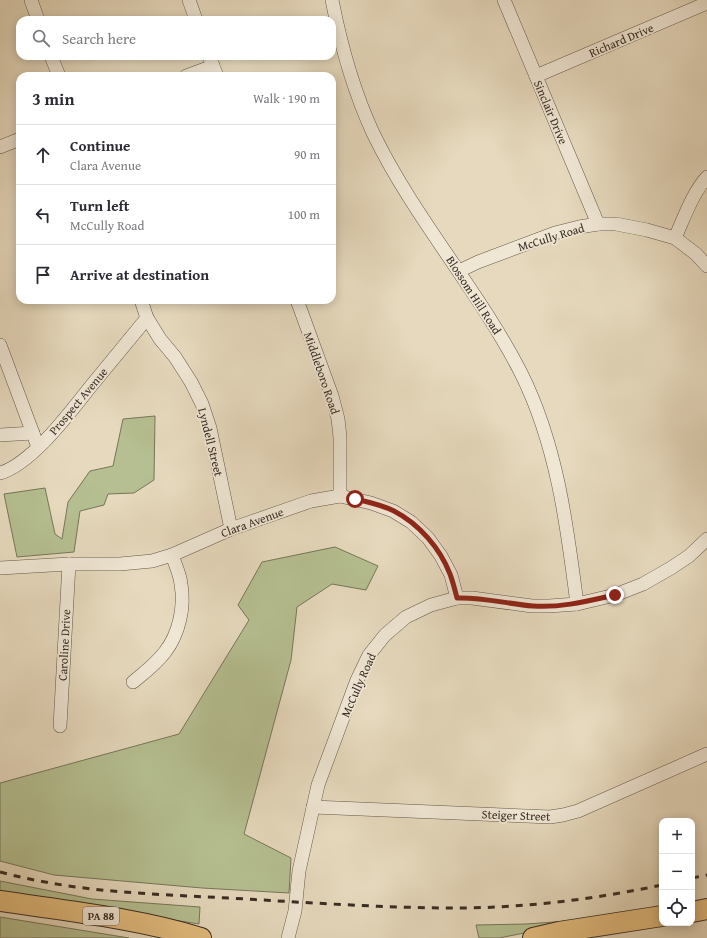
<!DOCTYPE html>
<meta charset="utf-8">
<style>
body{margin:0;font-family:"Gentium Book Plus",serif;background:#f2f2f3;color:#2b2b33}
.controls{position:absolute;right:12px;bottom:12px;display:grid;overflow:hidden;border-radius:8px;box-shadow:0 2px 10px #0003}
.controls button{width:36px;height:36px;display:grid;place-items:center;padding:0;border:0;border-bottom:1px solid #e1e1e2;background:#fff;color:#2b2b33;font:20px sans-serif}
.stop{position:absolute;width:12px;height:12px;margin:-9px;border:3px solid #8f2418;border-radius:50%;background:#fff}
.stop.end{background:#8f2418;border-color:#fff;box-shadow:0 1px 4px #0008}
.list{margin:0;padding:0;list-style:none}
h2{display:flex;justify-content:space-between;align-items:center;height:52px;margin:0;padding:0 16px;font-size:17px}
h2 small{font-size:13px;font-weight:400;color:#7c7c81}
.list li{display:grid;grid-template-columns:26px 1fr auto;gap:12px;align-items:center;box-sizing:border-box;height:60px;padding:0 16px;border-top:1px solid #e1e1e2}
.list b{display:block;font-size:15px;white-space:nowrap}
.list p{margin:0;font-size:13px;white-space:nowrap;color:#7c7c81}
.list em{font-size:13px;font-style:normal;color:#7c7c81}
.icon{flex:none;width:22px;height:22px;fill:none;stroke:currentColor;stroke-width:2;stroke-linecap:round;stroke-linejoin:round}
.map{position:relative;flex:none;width:707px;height:938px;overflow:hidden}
.search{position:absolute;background:#fff;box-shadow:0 2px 10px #0003;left:16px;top:16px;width:320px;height:44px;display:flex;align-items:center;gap:10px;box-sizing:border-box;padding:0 14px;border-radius:12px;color:#7c7c81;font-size:15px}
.panel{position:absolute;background:#fff;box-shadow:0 2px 10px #0003;left:16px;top:72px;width:320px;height:232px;border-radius:12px}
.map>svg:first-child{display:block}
.green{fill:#b5bf91;stroke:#77765a}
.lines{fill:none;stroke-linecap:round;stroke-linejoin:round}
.minor-casing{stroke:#64584a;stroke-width:14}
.primary-casing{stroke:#392d23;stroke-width:22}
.minor{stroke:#efe6d4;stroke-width:13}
.primary{stroke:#e3bc7e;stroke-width:20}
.rail{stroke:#392d23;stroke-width:3;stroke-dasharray:7 7;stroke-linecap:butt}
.route{stroke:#8f2418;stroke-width:5}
.labels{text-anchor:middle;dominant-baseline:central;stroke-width:3.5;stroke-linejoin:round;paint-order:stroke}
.shield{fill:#efe6d4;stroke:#706458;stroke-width:1}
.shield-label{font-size:11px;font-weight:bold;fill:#392d23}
.street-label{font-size:12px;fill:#392d23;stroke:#efe6d4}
</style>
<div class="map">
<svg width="707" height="938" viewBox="0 0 707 938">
<rect width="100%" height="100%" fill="#e6d9bd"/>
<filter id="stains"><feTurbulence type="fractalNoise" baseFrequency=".005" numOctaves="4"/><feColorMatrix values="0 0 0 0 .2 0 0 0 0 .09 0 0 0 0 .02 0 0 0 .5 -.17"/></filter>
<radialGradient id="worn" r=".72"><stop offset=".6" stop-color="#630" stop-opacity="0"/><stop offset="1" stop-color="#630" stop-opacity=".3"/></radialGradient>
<g class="green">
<polygon points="155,416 154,480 134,493 108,494 104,505 80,511 74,552 17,557 4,494 45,488 55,534 62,539 68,502 90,471 113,466 123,419"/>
<polygon points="335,547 378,566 366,590 332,584 297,607 291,660 244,834 291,858 289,893 202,888 54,875 0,861 0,783 179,734 249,620 238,605 262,562"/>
<polygon points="0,881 92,899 200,907 199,924 15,895 0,891"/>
<polygon points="0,917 129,938 0,938"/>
<polygon points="568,921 575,923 499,938 479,938 476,925 526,924"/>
</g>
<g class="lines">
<g class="minor-casing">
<g id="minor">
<polyline points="31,0 38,20"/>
<polyline points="189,0 196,20"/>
<path d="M332 0C341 46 353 90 373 133 414 218 478 289 521 373 557 445 567 525 577 604"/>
<polyline points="504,0 598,224"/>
<polyline points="51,56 59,76"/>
<polyline points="209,56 217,76"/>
<polyline points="186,76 213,66"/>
<polyline points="536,76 707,3"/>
<polyline points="0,147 20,139"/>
<path d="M675 238C684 218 692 194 707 177"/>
<polyline points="459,271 478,262 555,233 579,227 598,224 616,224 647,230 675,238 696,254 707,266"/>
<polyline points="141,300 147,318 160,339 175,357 191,382 202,404 210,428 231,529"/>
<polyline points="297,300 332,396 338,419 340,437 340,496"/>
<polyline points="0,345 38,447"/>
<polyline points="0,435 33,433"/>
<path d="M0 473C32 464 71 411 91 386 110 363 129 340 147 318"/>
<polyline points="0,568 69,564 120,564 152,561 172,555 231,529 311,501 340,496 371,503 393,511 411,522 428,538 441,556 451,575 457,598"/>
<path d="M133 682C144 673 156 664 165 652 179 634 185 607 181 584 180 574 175 564 172 555"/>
<polyline points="60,726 69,564"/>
<polyline points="313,807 550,817 563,815 578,811 707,754"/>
<polyline points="288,938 295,911 299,871 318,785 357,680 369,655 385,635 406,617 431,605 457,598 472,598 532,606 549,606 577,604 615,595 643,584 671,568 689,556 707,539"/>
</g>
</g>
<g class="primary-casing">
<g id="primary">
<path d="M0 901C67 911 136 918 201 938"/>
<polyline points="692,912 707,909"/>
<polyline points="533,938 559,932 662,916"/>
</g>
</g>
<use href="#minor" class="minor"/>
<use href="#primary" class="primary"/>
<g class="rail">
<path d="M0 872C82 894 161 894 246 899 315 903 386 908 456 908 525 908 595 899 662 885"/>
<polyline points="692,878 707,875"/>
</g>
</g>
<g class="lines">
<path class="route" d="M355 499C368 502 382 505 394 511 419 524 440 548 450 574 453 582 455 590 457 598 483 597 507 604 533 606 561 608 588 601 615 595"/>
</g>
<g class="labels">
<rect class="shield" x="83" y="907" width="36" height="18" rx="3"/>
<g class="shield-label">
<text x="101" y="916">PA 88</text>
</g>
<g class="street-label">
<text transform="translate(621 40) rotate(-23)">Richard Drive</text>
<text transform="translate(551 112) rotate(67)">Sinclair Drive</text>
<text transform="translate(551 237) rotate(-17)">McCully Road</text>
<text transform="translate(474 295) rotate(57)">Blossom Hill Road</text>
<text transform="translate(322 373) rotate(71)">Middleboro Road</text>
<text transform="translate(78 401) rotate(-50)">Prospect Avenue</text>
<text transform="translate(211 442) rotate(76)">Lyndell Street</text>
<text transform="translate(252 522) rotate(-20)">Clara Avenue</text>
<text transform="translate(64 645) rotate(-87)">Caroline Drive</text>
<text transform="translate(358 685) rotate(-66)">McCully Road</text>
<text transform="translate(516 815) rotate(2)">Steiger Street</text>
</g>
</g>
<rect width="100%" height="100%" filter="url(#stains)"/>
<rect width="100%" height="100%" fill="url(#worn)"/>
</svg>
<div class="controls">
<button>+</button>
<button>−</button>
<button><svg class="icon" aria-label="locate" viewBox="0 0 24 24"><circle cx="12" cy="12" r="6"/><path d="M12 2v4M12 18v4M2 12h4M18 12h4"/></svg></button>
</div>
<div class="stop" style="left:355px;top:499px"></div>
<div class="stop end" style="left:615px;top:595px"></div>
<div class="search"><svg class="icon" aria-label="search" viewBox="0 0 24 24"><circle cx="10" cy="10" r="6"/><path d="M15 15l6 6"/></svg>Search here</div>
<section class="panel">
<h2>3 min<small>Walk · 190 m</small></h2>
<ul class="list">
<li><svg class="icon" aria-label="ahead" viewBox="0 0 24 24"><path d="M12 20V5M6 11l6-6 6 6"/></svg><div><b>Continue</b><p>Clara Avenue</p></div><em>90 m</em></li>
<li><svg class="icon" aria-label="left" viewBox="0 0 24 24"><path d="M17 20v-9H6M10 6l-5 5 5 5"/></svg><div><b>Turn left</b><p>McCully Road</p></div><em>100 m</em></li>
<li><svg class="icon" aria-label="arrive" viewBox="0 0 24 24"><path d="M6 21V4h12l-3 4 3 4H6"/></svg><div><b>Arrive at destination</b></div></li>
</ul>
</section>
</div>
